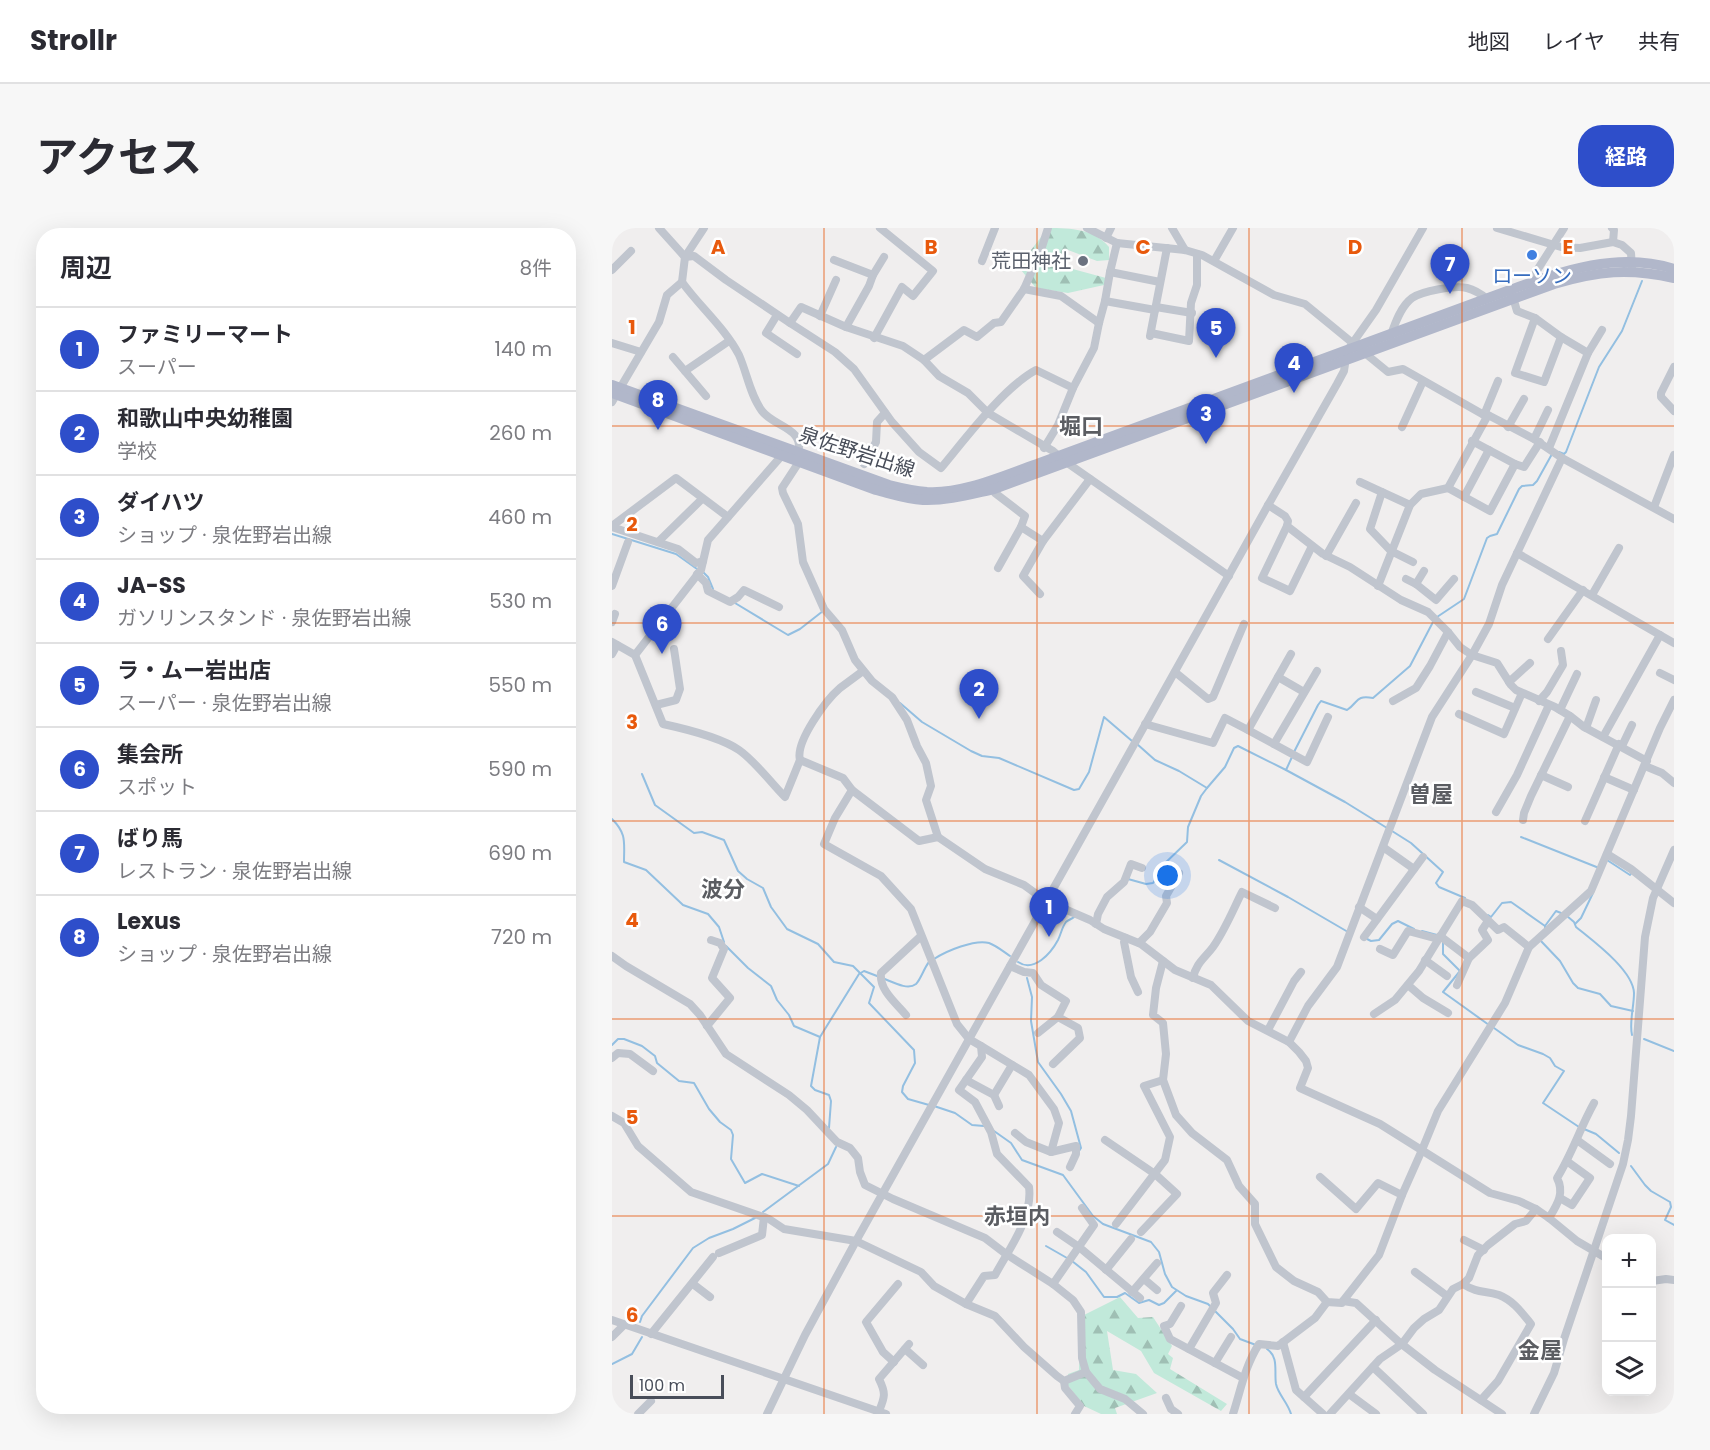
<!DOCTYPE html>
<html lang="ja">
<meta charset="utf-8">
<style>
body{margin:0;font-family:Poppins,"Noto Sans JP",sans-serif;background:#f7f7f7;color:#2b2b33}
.controls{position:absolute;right:18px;bottom:18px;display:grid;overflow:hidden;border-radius:12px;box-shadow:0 6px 24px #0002}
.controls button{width:54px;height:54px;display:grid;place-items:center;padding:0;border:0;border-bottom:2px solid #e1e1e2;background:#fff;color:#2b2b33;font:30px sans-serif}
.scale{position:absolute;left:18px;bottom:15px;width:94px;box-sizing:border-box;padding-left:6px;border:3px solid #484d59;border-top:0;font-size:16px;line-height:21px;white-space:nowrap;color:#484d59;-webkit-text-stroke:4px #fff;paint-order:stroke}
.you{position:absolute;left:556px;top:648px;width:21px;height:21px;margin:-15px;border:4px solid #fff;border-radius:50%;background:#1a73e8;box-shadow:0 0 0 9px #1a73e833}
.badge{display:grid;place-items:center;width:39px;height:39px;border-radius:50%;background:#2e4eca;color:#fff;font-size:20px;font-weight:700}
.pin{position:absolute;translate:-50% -50px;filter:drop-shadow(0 2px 3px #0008)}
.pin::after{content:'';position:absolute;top:32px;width:21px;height:18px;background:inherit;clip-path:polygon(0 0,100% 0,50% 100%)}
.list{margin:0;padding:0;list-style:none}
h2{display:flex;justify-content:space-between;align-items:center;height:78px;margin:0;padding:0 24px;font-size:26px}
h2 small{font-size:20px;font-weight:400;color:#7c7c81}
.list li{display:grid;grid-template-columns:39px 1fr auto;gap:18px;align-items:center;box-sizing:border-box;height:84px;padding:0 24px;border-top:2px solid #e1e1e2}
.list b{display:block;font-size:22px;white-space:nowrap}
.list p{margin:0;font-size:20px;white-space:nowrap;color:#7c7c81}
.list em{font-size:20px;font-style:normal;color:#7c7c81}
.icon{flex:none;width:33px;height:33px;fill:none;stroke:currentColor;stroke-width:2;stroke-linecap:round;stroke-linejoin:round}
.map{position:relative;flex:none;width:1062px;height:1186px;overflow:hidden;border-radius:24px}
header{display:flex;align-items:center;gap:36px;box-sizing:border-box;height:84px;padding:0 30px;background:#fff;border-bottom:2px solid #e1e1e2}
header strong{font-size:28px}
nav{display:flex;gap:33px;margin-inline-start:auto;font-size:21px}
.intro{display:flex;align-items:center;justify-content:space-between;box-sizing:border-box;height:144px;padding:0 36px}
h1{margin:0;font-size:42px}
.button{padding:15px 27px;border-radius:24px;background:#2e4eca;color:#fff;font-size:21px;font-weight:700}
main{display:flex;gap:36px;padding:0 36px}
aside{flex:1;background:#fff;border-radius:24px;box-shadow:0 6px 24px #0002}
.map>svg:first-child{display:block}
.forest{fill:url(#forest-firs)}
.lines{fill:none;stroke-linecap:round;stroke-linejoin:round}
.stream{stroke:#93bfe1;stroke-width:2}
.minor{stroke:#c0c5ce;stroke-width:8}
.major{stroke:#b1b7ca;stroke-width:10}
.grid{fill:none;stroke:#e8590c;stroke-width:1.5;stroke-opacity:0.55}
.shop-dot{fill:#3f7fe0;stroke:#fff;stroke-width:2}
.worship-dot{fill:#6b7280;stroke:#fff;stroke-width:2}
.labels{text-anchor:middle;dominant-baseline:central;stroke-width:5;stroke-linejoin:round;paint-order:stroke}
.worship-label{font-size:20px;fill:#5b616d;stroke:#fff;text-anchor:end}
.shop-label{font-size:20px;fill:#366cbe;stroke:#fff}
.street-label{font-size:20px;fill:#484d59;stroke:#fff}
.quarter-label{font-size:22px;font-weight:bold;fill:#5b5d62;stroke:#fff}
.grid-label{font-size:20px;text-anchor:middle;font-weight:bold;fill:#e8590c;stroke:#fff;stroke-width:5;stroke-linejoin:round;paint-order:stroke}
</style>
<header>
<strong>Strollr</strong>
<nav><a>地図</a><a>レイヤ</a><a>共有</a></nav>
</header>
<div class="intro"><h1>アクセス</h1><a class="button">経路</a></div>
<main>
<aside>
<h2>周辺<small>8件</small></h2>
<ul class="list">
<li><span class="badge">1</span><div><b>ファミリーマート</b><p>スーパー</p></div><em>140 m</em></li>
<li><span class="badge">2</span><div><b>和歌山中央幼稚園</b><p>学校</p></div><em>260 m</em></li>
<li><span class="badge">3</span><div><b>ダイハツ</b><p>ショップ · 泉佐野岩出線</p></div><em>460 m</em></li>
<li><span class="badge">4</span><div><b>JA-SS</b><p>ガソリンスタンド · 泉佐野岩出線</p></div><em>530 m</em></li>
<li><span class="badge">5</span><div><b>ラ・ムー岩出店</b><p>スーパー · 泉佐野岩出線</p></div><em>550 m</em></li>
<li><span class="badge">6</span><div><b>集会所</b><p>スポット</p></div><em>590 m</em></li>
<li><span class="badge">7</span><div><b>ばり馬</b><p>レストラン · 泉佐野岩出線</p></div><em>690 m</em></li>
<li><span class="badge">8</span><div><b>Lexus</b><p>ショップ · 泉佐野岩出線</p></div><em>720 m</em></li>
</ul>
</aside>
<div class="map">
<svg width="1062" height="1186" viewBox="0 0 1062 1186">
<defs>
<pattern id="forest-firs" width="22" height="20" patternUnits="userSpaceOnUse" patternTransform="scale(1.5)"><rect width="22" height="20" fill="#c1e9da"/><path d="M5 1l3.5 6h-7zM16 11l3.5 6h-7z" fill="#9fbfb4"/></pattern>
</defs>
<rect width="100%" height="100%" fill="#f0eeee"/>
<g class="forest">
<path d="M436 0C459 0 482 1 497 19V32L485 33 456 22 450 31 457 40 494 50 492 57 456 65 424 60 409 42 419 22Z"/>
<polygon points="508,1069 526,1090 541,1089 560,1118 556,1126 561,1130 558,1141 615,1176 609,1183 542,1145 529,1123 495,1103 501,1142 524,1146 545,1165 503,1180 505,1186 489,1186 472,1178 455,1156 456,1146 467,1142 468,1089"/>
</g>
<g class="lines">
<g class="stream">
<polyline points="947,224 952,226 954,224 987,139 1010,103 1030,53"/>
<polyline points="0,306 64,326 85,341"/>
<polyline points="90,343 96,349 101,361"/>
<polyline points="123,375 176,407 188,401 211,383"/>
<polyline points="825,389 852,371 875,310 878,308 885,306 907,261 910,258 921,257 925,253 940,226"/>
<polyline points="288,475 310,494 359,523 370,528 387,530 462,562 467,561 477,544 492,489 520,513"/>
<polyline points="525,516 543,532 567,543 595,560"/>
<path d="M682 524 706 477 709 473 735 482C747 474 743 467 761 470L798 438 821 394"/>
<polyline points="674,542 733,574 775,600"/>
<polyline points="30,546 43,577 82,605 90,604 112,612 126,643 135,651 151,660 159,679 175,701 206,716 222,734 241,738 262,759 257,775 302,822 303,835 291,858 290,864 296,871 317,877"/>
<path d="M0 591C15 606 12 614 12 634L34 642 71 677 96 686 107 699 112 714"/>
<polyline points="780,603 799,615 831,644 824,655 827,659 853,670"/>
<polyline points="909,609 987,640"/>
<polyline points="607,632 676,669 736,704"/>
<polyline points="995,632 1018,647 1020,644"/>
<polyline points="516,651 534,656 541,655 545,649 548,640 575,614 576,599 589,568 595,560 613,539 622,520 626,518 674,542 680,529"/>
<polyline points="876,687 879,689 890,675 899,674 933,698 933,701"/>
<path d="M955 688 962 694 964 699C981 713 1021 742 1022 765 1022 779 1017 795 1020 807"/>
<polyline points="963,696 969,690 981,665"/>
<polyline points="933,698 944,683 949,685"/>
<polyline points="810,703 825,707"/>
<polyline points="755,711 759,713 767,712 780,696 786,693 802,701"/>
<polyline points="928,712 948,733 961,755 966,760 988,766 999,778 1021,783"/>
<polyline points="831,713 831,726 848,743 831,764 877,797"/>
<polyline points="114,718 136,740 159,758 165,772 177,787 182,798 208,809"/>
<path d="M322 731C334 723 363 711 377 715 385 718 392 724 398 728"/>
<path d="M406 734C422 745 439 725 446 712 449 706 450 699 454 694 456 692 460 691 462 689"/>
<path d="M270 750C279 753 295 763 304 756 309 751 312 740 317 734"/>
<polyline points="415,750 420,769 419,793 426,834 449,866 459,883 469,920 467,923"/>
<polyline points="882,800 906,817 931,826 938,830 943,838 952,843 931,875 967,899"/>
<polyline points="1032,811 1062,823"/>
<polyline points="0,817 6,811 12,811 30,818 43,828 45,835 67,853 82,855 97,881 108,894 119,902 121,907 119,931 133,955 150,946 187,958"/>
<polyline points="322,878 343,885 360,897 372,898"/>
<polyline points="217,900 219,873 217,867 203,862 199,858 208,809 247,746 252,743 265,748"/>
<polyline points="972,901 984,906 1007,925"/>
<polyline points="382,903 399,915 410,932 451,947 481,988 491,996 539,1014 547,1024 553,1046 560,1059 574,1068 596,1076 599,1079"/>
<polyline points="1019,938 1033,957 1039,963 1058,974 1059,979 1053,992 1062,997"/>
<polyline points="151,984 216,936 224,919"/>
<polyline points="434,1018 455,1030"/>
<polyline points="460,1033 474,1044 492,1069 505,1069 513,1065 527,1075 537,1072 547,1077 552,1075 564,1063"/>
<polyline points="603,1083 621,1101 628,1111 644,1117"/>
<polyline points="28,1094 30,1088 81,1020 97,1010 121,1001 143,990"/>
<path d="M655 1121C667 1129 662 1143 664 1156 666 1166 676 1175 679 1186"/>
<polyline points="0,1136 20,1126 30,1109"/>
</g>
<g class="minor">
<polyline points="47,0 73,29"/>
<polyline points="475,0 505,15 573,22 590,27 662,67 693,76 776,144 791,141 872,187 876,187 922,211 950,230 1062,291"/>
<polyline points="560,0 573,22"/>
<polyline points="885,0 949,19 968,20 1001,14 1010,17 1019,25 1020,40"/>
<polyline points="1000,0 1002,2 1001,14"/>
<polyline points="494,10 499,0"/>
<polyline points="73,29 82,28 114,52 178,95 189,79 234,99 291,118 312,132 327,148 356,165 376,185 441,223 454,234 617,348"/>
<polyline points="222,32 261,47"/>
<polyline points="370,33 383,0"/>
<polyline points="602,33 621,0"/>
<polyline points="0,42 19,23"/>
<polyline points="498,44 548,54"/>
<polyline points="925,52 924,44 952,0"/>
<path d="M70 54C88 79 113 100 127 127 135 145 138 167 150 183 162 199 193 200 186 225"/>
<polyline points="412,61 449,68 487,95"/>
<polyline points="900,66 905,83 923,90 949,109 976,125 937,220"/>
<polyline points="493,73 543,82"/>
<polyline points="544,79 580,85"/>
<polyline points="165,87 154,105 185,126"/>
<polyline points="208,88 224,52"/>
<polyline points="923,90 903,145 932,154 949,109"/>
<path d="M178 95 223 124 242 141 280 194 307 224 329 240C354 210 391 160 424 142L461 160"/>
<polyline points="234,99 257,58 261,47 272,29"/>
<polyline points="539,105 577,113 579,75 585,57 585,26"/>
<path d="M779 107C783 95 789 78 800 70 810 63 843 57 855 60 863 62 869 66 875 71"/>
<polyline points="538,108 555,20"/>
<polyline points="262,110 290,59 301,68 321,43 268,0"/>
<polyline points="0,115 29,124"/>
<polyline points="976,125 990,102"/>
<polyline points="61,129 94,168"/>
<polyline points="312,132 352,102 365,109 382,95 389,94 412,61 429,22 436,0"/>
<polyline points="1062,139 1049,165 1049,169 1062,183"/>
<polyline points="73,143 117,113"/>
<polyline points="0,174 47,94 55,67 70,54 73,29 92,0"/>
<polyline points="872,187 886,153"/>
<polyline points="790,199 811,153"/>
<polyline points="896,199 912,171"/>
<polyline points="922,211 936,182"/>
<polyline points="228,213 257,228"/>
<polyline points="432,220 446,197 461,160 482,120 487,95 493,73 498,44 505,15"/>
<polyline points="187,234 170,260 171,265 186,296 191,334 212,381 230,402 243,432 260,453 280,469 295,492 305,518 314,535 319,558 314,572 326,609 373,641 412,657 434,673 478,692 492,701 529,716 563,742 599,757 636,793 677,814 687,824 694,833 696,840 688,860 768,896 878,965 907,973 924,981 937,990 965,1013 994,1030"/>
<polyline points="252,236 264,214 265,194 273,185"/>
<polyline points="903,236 912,239 928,214"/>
<polyline points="748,254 798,277"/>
<polyline points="836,260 878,283 903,236 860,213"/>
<polyline points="382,261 383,265 413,288 409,299"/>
<polyline points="770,264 758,301 779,323 801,334"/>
<polyline points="852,269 877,222"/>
<polyline points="656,277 673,288 676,293 675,298 711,326 738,339 789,372 816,384 836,404 848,419 860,427 885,435 899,457 904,462 943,479 958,488 972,499 1035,533"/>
<polyline points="1042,279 1062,227"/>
<polyline points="0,298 64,250 116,289"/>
<polyline points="675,298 650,350 678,363 700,318"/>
<polyline points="0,299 66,321 84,335 91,333"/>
<polyline points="46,314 90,271"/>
<polyline points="905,325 1062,415"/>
<polyline points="714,328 744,275"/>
<polyline points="386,340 409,299 431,313"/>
<polyline points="85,346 94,355 96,363 118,374 126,369 132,362 167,379"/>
<polyline points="794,351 804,356 824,372 842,351"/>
<polyline points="804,356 812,343"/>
<polyline points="0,358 16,314"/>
<polyline points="766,358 798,277 809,266 836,260 876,187"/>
<polyline points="428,366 411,348 431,313 478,251"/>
<polyline points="980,367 1007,320"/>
<polyline points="0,394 3,386"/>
<polyline points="936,411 971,362"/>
<path d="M0 414 23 427 51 496C74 501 108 509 127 522 144 534 158 554 173 569L188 532C183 514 214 472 228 460 236 454 243 449 251 443"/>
<polyline points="0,426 5,417"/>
<polyline points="23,427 89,342 96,312 172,225"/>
<polyline points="563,444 596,471 601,469 632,396"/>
<polyline points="1048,445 1062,452"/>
<polyline points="666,449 692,464"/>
<polyline points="897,454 918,435"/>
<polyline points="864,464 903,480"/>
<polyline points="781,473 804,460 818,438 836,404"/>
<polyline points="927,473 935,464 951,437 949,423"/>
<polyline points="44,477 64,472 68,461 62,421"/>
<polyline points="948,482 965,446"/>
<polyline points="847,486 892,506 910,465"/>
<polyline points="533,496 601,515 613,490 636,502 679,426"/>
<polyline points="974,500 984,472"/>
<polyline points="636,502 695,534 716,489"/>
<polyline points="991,509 1048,407"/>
<polyline points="662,516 705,443"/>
<polyline points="1010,518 1020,497"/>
<polyline points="188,532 231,550 240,562 307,613 326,609"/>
<polyline points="1033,538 1050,545 1062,555"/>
<polyline points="929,547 956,559"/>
<polyline points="992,549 1022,562"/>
<path d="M240 562 223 590 212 616 269 648 299 681 345 796 357 811 369 818 370 829 347 862 363 874 379 904 385 926 417 959C421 990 397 1021 383 1047L372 1048 354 1076"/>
<polyline points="884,584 905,547 937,477"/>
<polyline points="911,592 912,585 919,568 958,488"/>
<polyline points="973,593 1007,516"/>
<polyline points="771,619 802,641"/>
<polyline points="995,626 1019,641 1062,675"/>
<polyline points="747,679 765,691"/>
<polyline points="484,696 486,686 495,669 512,654 519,636 530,640"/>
<polyline points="828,708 857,730 876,712 870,702 876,693"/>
<polyline points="752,709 811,629"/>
<polyline points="514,710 512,714 519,749 526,764"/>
<polyline points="527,715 538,704 555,675 554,668 567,645"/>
<polyline points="768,721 781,727 796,703 826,711"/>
<polyline points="0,728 14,738 78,776 88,787 114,826 177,867 195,882 225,914 238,920 246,930 248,944 253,957 281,971 373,1010 394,1026 441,1056 461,1072 469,1084 470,1130 474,1144 488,1161 513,1171 531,1186"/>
<polyline points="813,732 835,748"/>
<polyline points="551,733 544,760 541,787 551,795 554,826 551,852 564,887 580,905 615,932 627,958 643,976 643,996 664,1039 682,1053 706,1064 715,1074 730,1075 731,1073 744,1075 787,1114 823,1142 890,1186"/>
<polyline points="398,738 412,744 421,745 429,757 454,773 446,789 426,805"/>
<path d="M581 750C584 735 593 730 601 719 613 702 621 682 630 664L663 680"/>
<polyline points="796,757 811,770 836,785"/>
<polyline points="845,757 857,730"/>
<polyline points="762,786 783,772 807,743 850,673 860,677 886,702 892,699 917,719"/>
<path d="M294 787C284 775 267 762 269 745L309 708"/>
<polyline points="95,798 118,770 100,750 112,721 108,715 99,712"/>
<polyline points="656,802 682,753 689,744"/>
<polyline points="677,814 696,778 725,739 820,489 860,427 877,396 890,357 950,230"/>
<polyline points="369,818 417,847 442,881 447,895 439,924"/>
<polyline points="0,830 6,825 18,826 41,843"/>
<polyline points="441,836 468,810 466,800 446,789"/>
<polyline points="354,852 382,867 387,878"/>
<polyline points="382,867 400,837"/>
<polyline points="0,888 12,895 26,918 79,964 157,991 172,1001 244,1013 309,1044 322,1058 354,1076 383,1088 412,1119 445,1148 452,1153 474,1144"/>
<polyline points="403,905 414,914 439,924 464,918 464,926 458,939"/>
<polyline points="493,912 543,946 565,966 529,1004"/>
<polyline points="965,912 998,936"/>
<polyline points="708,949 744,981 766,955 790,967"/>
<polyline points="948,970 960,977 978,950 956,934"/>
<path d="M937 990C945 977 953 965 945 950 960 926 968 900 982 875"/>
<polyline points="504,996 553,932 558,909 532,858 551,852"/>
<polyline points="445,1004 467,1019 528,1070"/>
<polyline points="852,1012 872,1022"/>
<polyline points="107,1025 150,1007 152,989"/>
<polyline points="494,1042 519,1011"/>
<polyline points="803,1044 835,1068"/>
<polyline points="532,1051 545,1062"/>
<polyline points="1040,1053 1054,1051 1062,1052"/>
<polyline points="81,1056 98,1069"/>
<polyline points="441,1056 482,997 470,980"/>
<path d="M851 1056C866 1066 873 1062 887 1067 902 1073 910 1085 919 1096L886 1153 869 1172"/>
<polyline points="520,1064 545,1035"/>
<polyline points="731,1073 767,1027 790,967 810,922 826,883 893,775 917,719 979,663 1048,500 1062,472"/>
<polyline points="569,1078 558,1096 552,1098 558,1111 631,1150"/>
<polyline points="0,1092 274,1186"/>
<polyline points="39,1106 101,1029"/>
<polyline points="0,1109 12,1097"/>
<polyline points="671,1114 684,1162 711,1186"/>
<polyline points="293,1121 311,1137"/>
<polyline points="577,1121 604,1075 601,1065 615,1047"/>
<polyline points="282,1134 271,1124 254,1094 286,1056"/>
<polyline points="603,1135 619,1109"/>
<polyline points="761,1139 811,1186"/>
<polyline points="452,1153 453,1160 468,1178 463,1186"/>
<polyline points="737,1166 764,1186"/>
<polyline points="692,1169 764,1092"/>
<polyline points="554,1170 559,1181 566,1186"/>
<path d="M267 1183C273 1169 274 1165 267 1151L297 1116"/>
<polyline points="26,1186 39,1173"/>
<polyline points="155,1186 193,1107 244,1013 655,279 725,156 732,143 735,123 764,82 811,0"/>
<path d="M621 1186C629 1161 633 1138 647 1116L666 1118 703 1090 715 1074"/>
<polyline points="718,1186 768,1131 790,1116 802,1100 812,1091 827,1082 841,1061 851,1056 857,1050 866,1027 876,1017 903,996 914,993 924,981"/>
<polyline points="922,1186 942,1145 952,1111 1011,936 1016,912 1019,888 1033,709 1041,670 1062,622"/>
</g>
<g class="major">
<path d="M0 157 277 257C289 260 302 263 315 264 352 266 390 248 425 236L898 62C951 43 1006 23 1062 41"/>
<path d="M0 165 264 262C280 266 295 271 311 272 335 273 359 266 382 261L942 56C987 43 1016 40 1062 50"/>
</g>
</g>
<path class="grid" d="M212 0V1186M425 0V1186M637 0V1186M850 0V1186M0 198H1062M0 395H1062M0 593H1062M0 791H1062M0 988H1062"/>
<circle class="shop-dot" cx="920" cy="27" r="6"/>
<circle class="worship-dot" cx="471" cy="33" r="6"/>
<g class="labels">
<g class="worship-label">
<text x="459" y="33">荒田神社</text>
</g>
<g class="shop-label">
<text x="920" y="48">ローソン</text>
</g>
<g class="street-label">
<text transform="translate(245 224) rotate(18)">泉佐野岩出線</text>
</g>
<g class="quarter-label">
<text x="469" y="198">堀口</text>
<text x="819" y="566">曽屋</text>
<text x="111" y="661">波分</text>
<text x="405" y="988">赤垣内</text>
<text x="928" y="1122">金屋</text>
</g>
</g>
<g class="grid-label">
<text x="106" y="26">A</text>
<text x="319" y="26">B</text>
<text x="531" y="26">C</text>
<text x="743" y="26">D</text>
<text x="956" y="26">E</text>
<text x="20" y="106">1</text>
<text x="20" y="303">2</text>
<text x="20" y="501">3</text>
<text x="20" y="699">4</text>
<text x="20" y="896">5</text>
<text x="20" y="1094">6</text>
</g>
</svg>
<div class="controls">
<button>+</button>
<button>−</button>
<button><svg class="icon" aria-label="layers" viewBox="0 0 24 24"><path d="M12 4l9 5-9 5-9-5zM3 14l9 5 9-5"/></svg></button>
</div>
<div class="scale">100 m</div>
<div class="you"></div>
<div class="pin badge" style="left:437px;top:709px">1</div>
<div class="pin badge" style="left:367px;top:491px">2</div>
<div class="pin badge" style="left:594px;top:216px">3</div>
<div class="pin badge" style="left:682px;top:165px">4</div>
<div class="pin badge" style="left:604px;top:130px">5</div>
<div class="pin badge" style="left:50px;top:426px">6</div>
<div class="pin badge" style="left:838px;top:66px">7</div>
<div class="pin badge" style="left:46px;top:202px">8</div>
</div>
</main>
